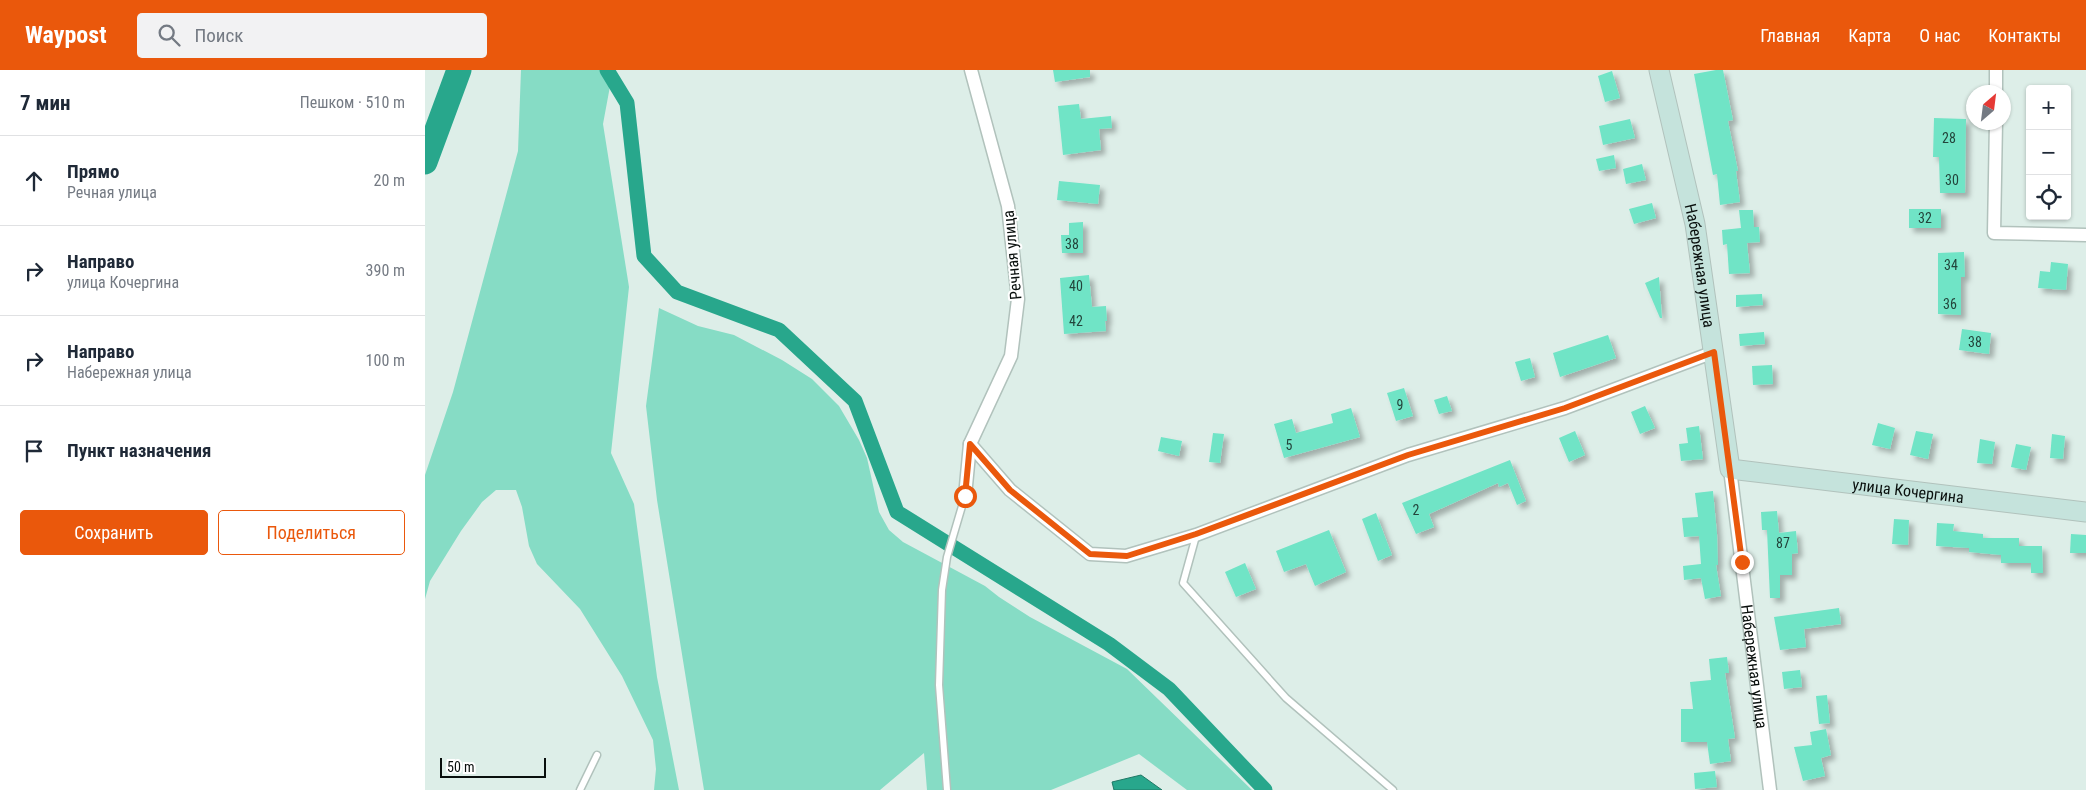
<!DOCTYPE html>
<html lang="ru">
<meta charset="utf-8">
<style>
body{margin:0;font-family:"Roboto Condensed",sans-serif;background:#f2f2f3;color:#1f2937}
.controls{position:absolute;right:15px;top:15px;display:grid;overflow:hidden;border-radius:5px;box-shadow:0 1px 4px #0004}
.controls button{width:45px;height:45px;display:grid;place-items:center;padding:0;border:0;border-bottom:1px solid #e0e1e3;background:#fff;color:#1f2937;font:25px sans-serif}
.compass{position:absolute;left:1541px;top:15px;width:45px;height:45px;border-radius:50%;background:#fff;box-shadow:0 1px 4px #0004;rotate:28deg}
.scale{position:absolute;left:15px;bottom:12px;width:106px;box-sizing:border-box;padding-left:5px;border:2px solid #090f0d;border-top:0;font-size:14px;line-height:18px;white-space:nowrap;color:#090f0d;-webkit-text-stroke:4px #fff;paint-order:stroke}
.stop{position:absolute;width:15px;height:15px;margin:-11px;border:4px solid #ea580c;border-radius:50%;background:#fff}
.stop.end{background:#ea580c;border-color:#fff;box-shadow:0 1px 5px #0008}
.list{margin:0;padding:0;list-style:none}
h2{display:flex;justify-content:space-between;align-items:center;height:65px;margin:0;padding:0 20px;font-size:21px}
h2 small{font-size:16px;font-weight:400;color:#747a83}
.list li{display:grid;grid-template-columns:32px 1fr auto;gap:15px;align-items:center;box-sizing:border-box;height:90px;padding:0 20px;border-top:1px solid #e0e1e3}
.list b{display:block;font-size:19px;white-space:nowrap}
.list p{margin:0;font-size:16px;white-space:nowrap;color:#747a83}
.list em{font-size:16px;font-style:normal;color:#747a83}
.actions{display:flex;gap:10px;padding:15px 20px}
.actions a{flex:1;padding:11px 0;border:1px solid #ea580c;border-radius:5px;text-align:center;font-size:18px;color:#ea580c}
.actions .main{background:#ea580c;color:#fff}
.icon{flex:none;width:28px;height:28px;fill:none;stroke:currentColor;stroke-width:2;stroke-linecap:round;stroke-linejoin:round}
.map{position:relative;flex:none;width:1661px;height:720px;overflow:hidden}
header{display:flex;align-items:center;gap:30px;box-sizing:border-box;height:70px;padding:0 25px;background:#ea580c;color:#fff}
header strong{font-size:24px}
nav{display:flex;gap:28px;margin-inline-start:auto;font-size:18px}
.search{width:350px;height:45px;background:#f2f2f3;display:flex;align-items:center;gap:12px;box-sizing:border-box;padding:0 18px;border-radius:5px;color:#747a83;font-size:19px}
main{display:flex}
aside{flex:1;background:#fff}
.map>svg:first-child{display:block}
.green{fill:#86dcc5}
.water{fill:#28a78c;stroke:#1f7966}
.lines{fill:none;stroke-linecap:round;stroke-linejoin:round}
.canal{stroke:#28a78c;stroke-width:15}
.river{stroke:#28a78c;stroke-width:25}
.building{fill:#70e4c6;filter:url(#shadow)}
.lane-casing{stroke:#b1c2bc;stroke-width:9}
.street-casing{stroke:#b1c2bc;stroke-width:15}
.secondary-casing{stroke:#b1c2bc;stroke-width:21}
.lane{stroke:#fff;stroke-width:6}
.street{stroke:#fff;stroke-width:12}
.secondary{stroke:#c5e3dc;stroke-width:19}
.route{stroke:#ea580c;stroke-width:6}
.labels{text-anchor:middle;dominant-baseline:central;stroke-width:4;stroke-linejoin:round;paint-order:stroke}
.number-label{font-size:14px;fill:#23443b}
.street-label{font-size:16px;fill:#090f0d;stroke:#fff}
</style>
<header>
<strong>Waypost</strong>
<div class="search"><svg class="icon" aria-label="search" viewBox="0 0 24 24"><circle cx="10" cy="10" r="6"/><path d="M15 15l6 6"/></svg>Поиск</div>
<nav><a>Главная</a><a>Карта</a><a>О нас</a><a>Контакты</a></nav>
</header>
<main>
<aside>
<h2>7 мин<small>Пешком · 510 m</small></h2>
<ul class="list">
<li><svg class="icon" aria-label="ahead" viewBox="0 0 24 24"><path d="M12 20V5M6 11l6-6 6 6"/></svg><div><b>Прямо</b><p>Речная улица</p></div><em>20 m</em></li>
<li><svg class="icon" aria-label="right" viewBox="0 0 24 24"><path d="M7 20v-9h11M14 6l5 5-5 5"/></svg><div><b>Направо</b><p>улица Кочергина</p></div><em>390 m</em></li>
<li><svg class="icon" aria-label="right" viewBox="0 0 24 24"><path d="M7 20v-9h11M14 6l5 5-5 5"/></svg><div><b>Направо</b><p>Набережная улица</p></div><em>100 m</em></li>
<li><svg class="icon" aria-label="arrive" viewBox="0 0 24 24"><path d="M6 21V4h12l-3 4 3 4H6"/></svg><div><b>Пункт назначения</b></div></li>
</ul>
<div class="actions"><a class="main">Сохранить</a><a>Поделиться</a></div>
</aside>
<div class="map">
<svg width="1661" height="720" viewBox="0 0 1661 720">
<defs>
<filter id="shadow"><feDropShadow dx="4.5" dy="4.5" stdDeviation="2.5" flood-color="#0004"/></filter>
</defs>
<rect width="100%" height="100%" fill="#ddeee8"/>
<g class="green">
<polygon points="96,0 188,0 178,54 204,217 186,383 209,434 232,607 254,720 229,720 231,699 228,670 197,606 155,539 112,494 104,476 97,437 91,420 71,420 57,432 36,461 5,511 0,529 0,405 28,322 93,81"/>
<polygon points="234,238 273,256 309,265 357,290 387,309 414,336 434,370 442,388 454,442 464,460 478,472 560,516 574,527 605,547 702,599 827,720 762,720 714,684 626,720 502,720 499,683 455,720 279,720 232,430 221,336"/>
</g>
<polygon class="water" points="716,705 737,720 689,720 687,712"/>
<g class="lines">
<polyline class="canal" points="182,0 202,33 219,186 252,222 354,260 430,331 472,442 684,574 744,619 840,720"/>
<polyline class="river" points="0,92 34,0"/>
</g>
<g class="building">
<polygon points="628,0 665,0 665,7 630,12"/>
<polygon points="1291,0 1298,0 1308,50 1303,51 1313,101 1311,101 1315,132 1295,135 1292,104 1288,105 1269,4"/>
<polygon points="1187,1 1195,28 1180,32 1173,6"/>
<polygon points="654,34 656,49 686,46 687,58 674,59 676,80 638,85 633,36"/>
<polygon points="1509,48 1541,49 1540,123 1515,123 1514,87 1508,87"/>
<polygon points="1205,49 1210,68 1178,75 1174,56"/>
<polygon points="1189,85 1191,98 1174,101 1171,89"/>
<polygon points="1217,94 1221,110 1201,114 1198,99"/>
<polygon points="634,111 675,115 673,134 632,130"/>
<polygon points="1227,133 1231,148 1209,154 1204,139"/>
<rect x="1484" y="139" width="32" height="19"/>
<polygon points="1314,140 1328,140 1329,157 1334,157 1335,172 1322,173 1325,203 1304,204 1302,174 1298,175 1297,160 1316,158"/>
<polygon points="658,152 658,183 637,183 636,165 644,165 644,153"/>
<polygon points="1539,182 1540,207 1536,207 1536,245 1513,244 1513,183"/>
<polygon points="1626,192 1643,194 1641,220 1613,218 1615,201 1625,202"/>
<polygon points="664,205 667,237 681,236 682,251 680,251 681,261 639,264 635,208"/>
<polygon points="1234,207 1237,248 1235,248 1220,213"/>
<polygon points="1337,224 1338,235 1311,237 1311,225"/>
<polygon points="1537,259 1566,263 1564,284 1534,280"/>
<polygon points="1339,262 1340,274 1315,276 1314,264"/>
<polygon points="1183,265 1191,288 1135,307 1128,283"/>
<polygon points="1105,288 1110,307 1096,311 1090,292"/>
<polygon points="1347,295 1348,314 1328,315 1327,296"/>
<polygon points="979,318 988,346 971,351 962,323"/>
<polygon points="1022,326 1027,341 1014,344 1009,330"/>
<polygon points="1220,336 1230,358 1215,364 1206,342"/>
<polygon points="926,338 935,367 859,388 849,354 867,349 871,363 908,353 906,344"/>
<polygon points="1453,353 1470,358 1465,379 1447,375"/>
<polygon points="1274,356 1278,389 1256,391 1254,374 1263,373 1261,358"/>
<polygon points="1150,361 1160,385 1144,392 1134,368"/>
<polygon points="1491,361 1508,364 1503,389 1485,385"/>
<polygon points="788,363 799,364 795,393 784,392"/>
<polygon points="1627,364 1640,366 1638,389 1625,388"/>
<polygon points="736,367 757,371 754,386 733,381"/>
<polygon points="1555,369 1570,372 1567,394 1552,393"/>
<polygon points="1591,374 1606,377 1601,400 1586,397"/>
<polygon points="1085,390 1101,431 1092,435 1083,413 1074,417 1073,413 1004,444 1009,457 991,464 977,433"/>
<polygon points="1288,421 1292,464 1293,495 1291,495 1296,526 1280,529 1276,508 1259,510 1258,496 1276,494 1274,466 1259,467 1257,448 1273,447 1270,423"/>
<polygon points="1352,441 1354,463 1371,461 1373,483 1367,484 1367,505 1355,505 1355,528 1345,528 1342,460 1337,460 1336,442"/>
<polygon points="951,443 967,485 953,491 937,449"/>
<polygon points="1469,449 1484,450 1483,475 1467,474"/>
<polygon points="1512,453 1529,454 1528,461 1558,464 1558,468 1594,468 1594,476 1617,476 1618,503 1606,503 1606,493 1576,493 1576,485 1544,482 1544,478 1511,476"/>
<polygon points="904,460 921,502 890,516 881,494 859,502 851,481"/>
<polygon points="1646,464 1661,465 1661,483 1645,483"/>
<polygon points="820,493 831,519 811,527 800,502"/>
<polygon points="1414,538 1416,554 1379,559 1381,577 1355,580 1349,547"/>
<polygon points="1302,587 1304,603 1300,603 1310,668 1303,669 1306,691 1285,694 1282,672 1256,672 1256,639 1268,639 1265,612 1286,610 1284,589"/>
<polygon points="1375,600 1377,617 1359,619 1357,602"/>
<polygon points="1402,625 1405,653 1394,654 1391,626"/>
<polygon points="1401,659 1406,685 1396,688 1400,706 1378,711 1369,677 1387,675 1385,662"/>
<polygon points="1290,701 1292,717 1270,719 1269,703"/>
</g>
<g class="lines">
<g class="lane-casing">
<g id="lane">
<polyline points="771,466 758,513 861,628 968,720"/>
<polyline points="155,720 172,685"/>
<polyline points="522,720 514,615 517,520 522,487 540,426"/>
</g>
</g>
<g class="street-casing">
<g id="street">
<polyline points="1571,22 1571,0"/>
<polyline points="1571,52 1569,163 1661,165"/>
<polyline points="545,374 585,420 665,484 701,486 771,465 983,385 1140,338 1289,282"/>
<path id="s1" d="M1305 399 1345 720"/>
<polyline points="540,426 545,374 586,286 593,229 583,136 546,0"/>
</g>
</g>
<g class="secondary-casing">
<g id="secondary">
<path id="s2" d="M1234 0 1270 154 1305 399 1661 442"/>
</g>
</g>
<use href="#lane" class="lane"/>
<use href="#street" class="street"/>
<use href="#secondary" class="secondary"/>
</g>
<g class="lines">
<polyline class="route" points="540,426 545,374 585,420 665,484 702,486 771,464 983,385 1140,338 1289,282 1317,492"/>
</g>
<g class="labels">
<g class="number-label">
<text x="1524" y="68">28</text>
<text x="1527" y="110">30</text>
<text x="1500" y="148">32</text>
<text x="647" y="174">38</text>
<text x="1526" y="195">34</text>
<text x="651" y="216">40</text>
<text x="1525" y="234">36</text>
<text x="651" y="251">42</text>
<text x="1550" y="272">38</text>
<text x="975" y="335">9</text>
<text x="864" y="375">5</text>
<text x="991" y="440">2</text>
<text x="1358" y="473">87</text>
</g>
<g class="street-label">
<text transform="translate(587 185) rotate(-95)">Речная улица</text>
<text stroke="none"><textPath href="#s2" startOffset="200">Набережная улица</textPath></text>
<text stroke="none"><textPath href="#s2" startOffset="585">улица Кочергина</textPath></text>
<text stroke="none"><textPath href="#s1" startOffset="199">Набережная улица</textPath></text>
</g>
</g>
</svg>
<div class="controls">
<button>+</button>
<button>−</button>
<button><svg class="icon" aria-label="locate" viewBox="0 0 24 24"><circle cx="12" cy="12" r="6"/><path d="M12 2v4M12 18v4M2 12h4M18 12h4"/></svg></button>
</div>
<svg class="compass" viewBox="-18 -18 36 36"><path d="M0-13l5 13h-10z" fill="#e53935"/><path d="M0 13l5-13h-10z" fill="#747a83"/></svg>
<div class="scale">50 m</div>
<div class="stop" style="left:540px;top:426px"></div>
<div class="stop end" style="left:1317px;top:492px"></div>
</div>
</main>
